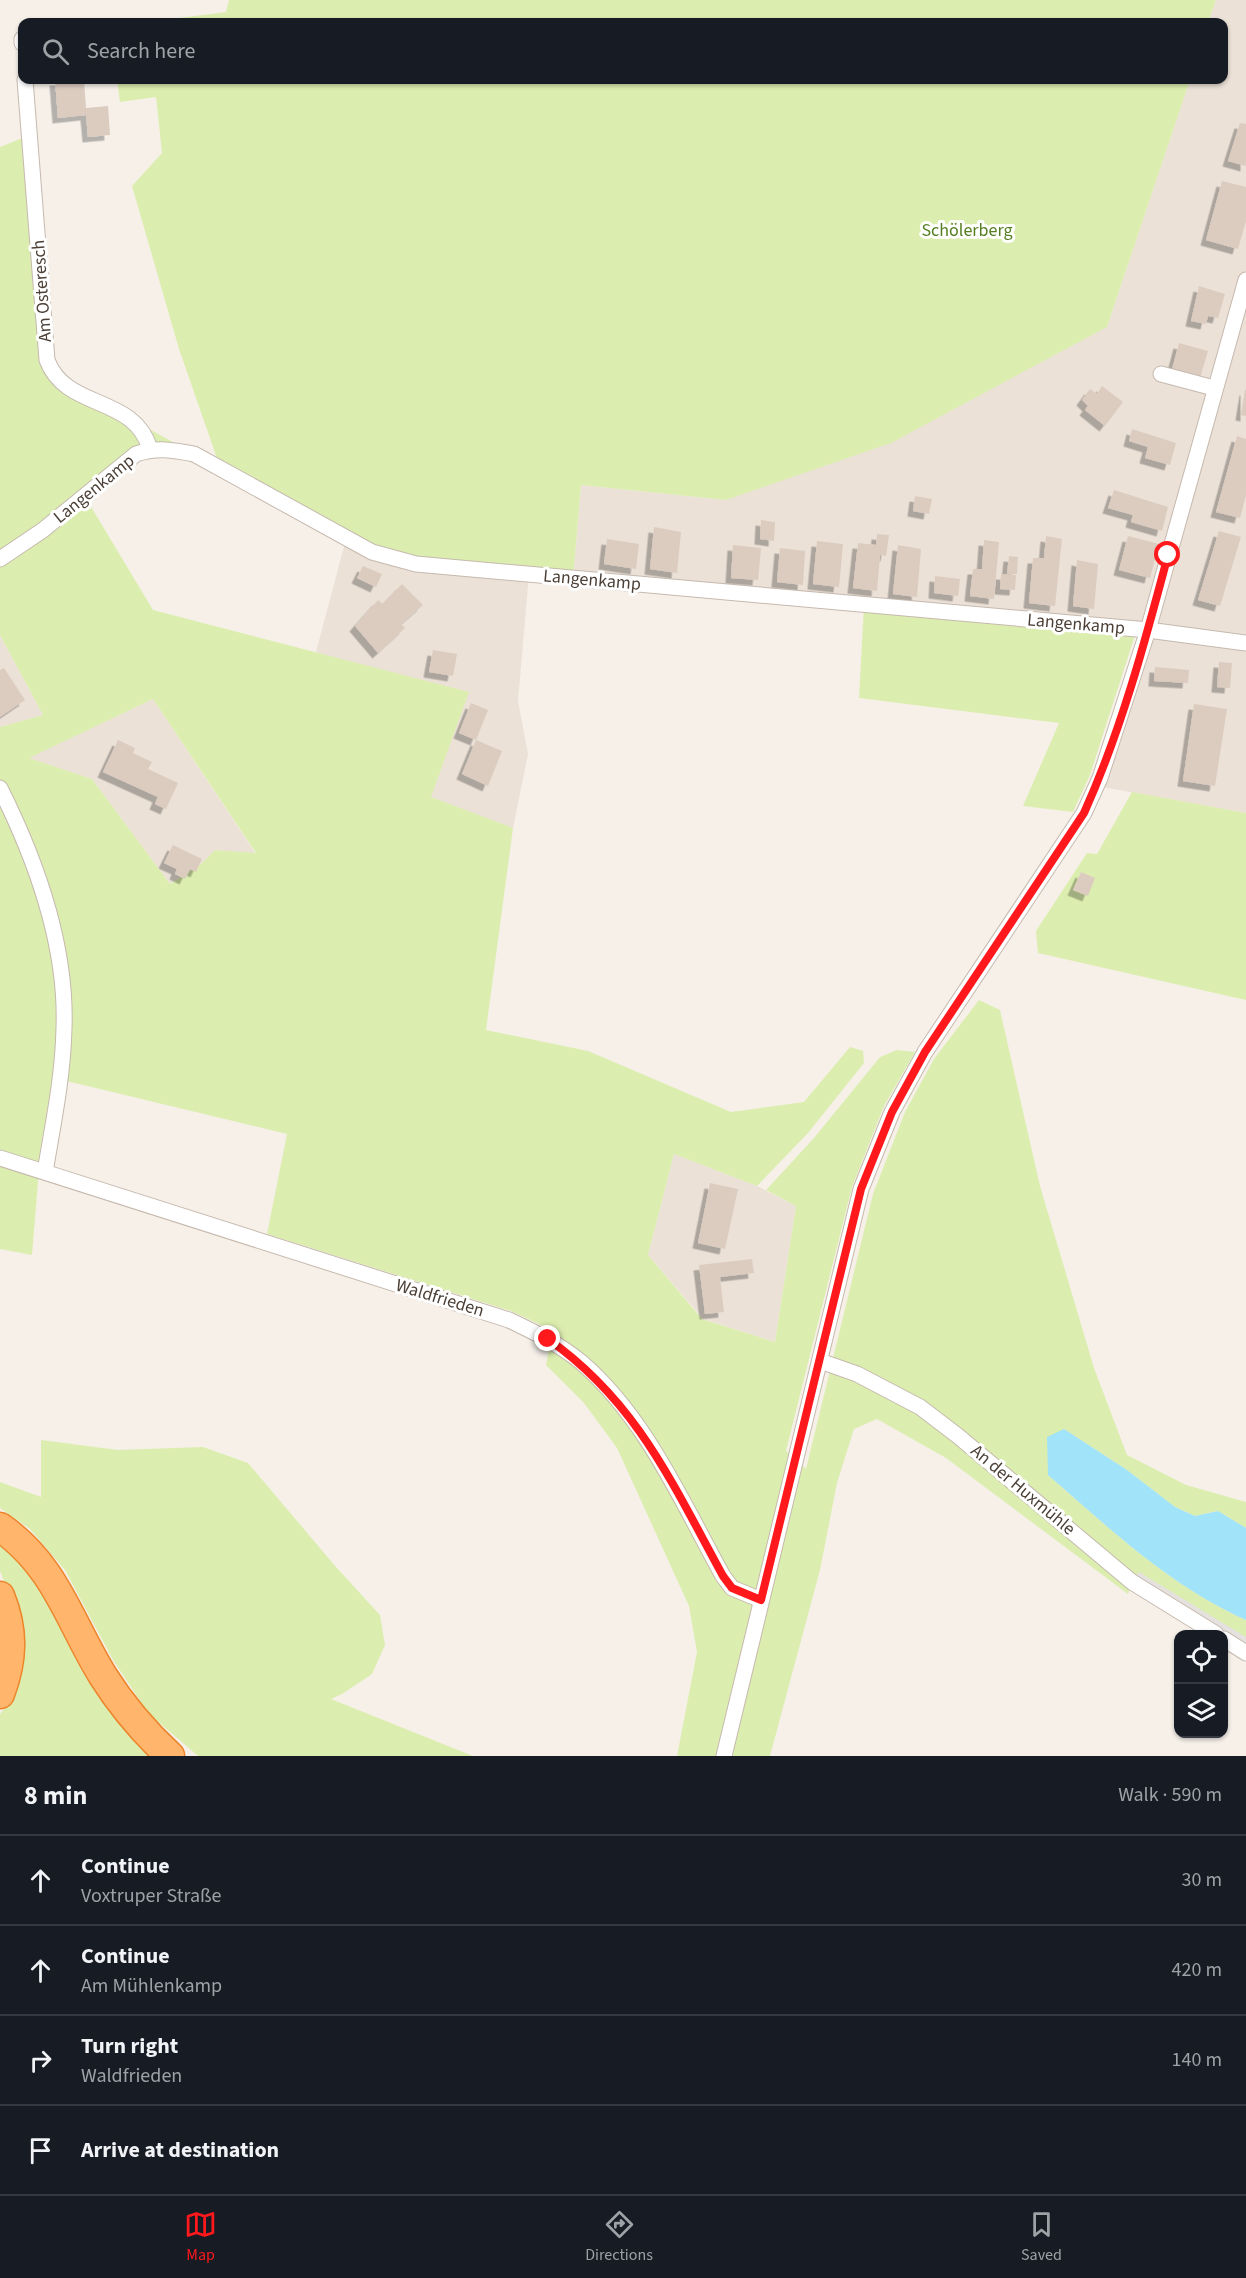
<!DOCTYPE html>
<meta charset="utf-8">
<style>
body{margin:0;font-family:"Source Sans 3",sans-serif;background:#20242c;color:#f1f3f6}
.controls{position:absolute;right:18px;bottom:18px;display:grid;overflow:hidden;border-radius:12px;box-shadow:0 2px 4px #0004}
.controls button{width:54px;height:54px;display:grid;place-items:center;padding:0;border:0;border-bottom:2px solid #363941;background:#171b24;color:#f1f3f6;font:30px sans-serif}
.stop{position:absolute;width:18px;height:18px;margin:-14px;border:4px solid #ff181c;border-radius:50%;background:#fff}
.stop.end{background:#ff181c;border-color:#fff;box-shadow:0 2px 6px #0008}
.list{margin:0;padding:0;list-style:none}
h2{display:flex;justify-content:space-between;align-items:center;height:78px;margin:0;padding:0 24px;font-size:26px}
h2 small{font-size:20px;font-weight:400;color:#9ea1a6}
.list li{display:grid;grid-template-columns:39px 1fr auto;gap:18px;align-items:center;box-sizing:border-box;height:90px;padding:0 24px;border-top:2px solid #363941}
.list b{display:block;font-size:22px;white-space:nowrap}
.list p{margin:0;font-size:20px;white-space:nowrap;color:#9ea1a6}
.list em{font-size:20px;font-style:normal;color:#9ea1a6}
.icon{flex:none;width:33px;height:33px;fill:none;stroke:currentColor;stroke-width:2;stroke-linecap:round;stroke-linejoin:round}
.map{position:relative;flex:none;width:1246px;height:1756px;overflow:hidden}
.search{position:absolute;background:#171b24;box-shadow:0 2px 4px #0004;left:18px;right:18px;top:18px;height:66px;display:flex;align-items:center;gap:15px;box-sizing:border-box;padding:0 21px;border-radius:12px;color:#9ea1a6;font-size:22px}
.sheet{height:438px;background:#171b24}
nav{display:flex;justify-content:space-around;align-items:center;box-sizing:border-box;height:84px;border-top:2px solid #363941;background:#171b24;font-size:16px;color:#9ea1a6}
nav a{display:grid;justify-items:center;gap:3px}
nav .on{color:#ff181c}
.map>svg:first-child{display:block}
.residential{fill:#ebe1d7}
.green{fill:#dceeaf;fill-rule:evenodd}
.parking{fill:#e4e1de}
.water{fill:#a1e3f8}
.building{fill:#dcccc0;filter:url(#shadow)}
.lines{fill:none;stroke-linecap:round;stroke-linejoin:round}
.street-casing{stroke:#c6b9ae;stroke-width:17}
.highway-casing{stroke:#ed852c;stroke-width:31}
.street{stroke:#fff;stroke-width:15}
.highway{stroke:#ffb56c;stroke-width:28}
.route{stroke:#ff181c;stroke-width:8}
.labels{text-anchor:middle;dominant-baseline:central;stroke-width:6;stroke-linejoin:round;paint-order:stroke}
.park-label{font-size:18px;fill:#547e21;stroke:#fff}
.street-label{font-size:18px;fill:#4b3f36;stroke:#fff}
</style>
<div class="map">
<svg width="1246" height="1756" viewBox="0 0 1246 1756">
<defs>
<filter id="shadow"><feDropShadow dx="-5.5" dy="5.5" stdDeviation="0" flood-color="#0004"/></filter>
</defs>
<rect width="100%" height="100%" fill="#f6f0e9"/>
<g class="residential">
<polygon points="1216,0 1246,0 1246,813 1097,786 1148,631 573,579 581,485 726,500 1107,327 1190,80 1224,80 1224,22 1208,22"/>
<polygon points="346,539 529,574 518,701 528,754 513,828 430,798 316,652"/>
<polygon points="0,635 43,715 0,727"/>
<polygon points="153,699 256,854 215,850 201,864 170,884 92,779 28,758"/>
<polygon points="674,1154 757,1186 796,1206 775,1342 703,1319 648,1255"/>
</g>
<g class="green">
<polygon points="229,0 1216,0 1208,22 148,22 226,12"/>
<polygon points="117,80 1190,80 1107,327 891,443 726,500 581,485 573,579 372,552 221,470 179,349 132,186 162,153 156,97 120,102"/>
<path d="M30 135 53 375 194 454 150 449 84 495 153 610 469 692 431 797 513 828 486 1030 588 1051 731 1112 804 1102 850 1047 863 1051 864 1063 808 1133 757 1186 674 1154 648 1255 702 1319 775 1342 796 1206 766 1190 814 1138 880 1057 897 1050 915 1052 884 1106 852 1187 786 1451 806 1469 873 1194 905 1112 934 1059 979 1000 1000 1010 1040 1186 1094 1368 1127 1455 1186 1485 1246 1502V1528L1218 1511 1195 1516 1175 1507 1127 1470 1064 1429 1048 1475C1110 1529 1170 1586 1246 1620V1653L1132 1583 1128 1594 946 1458 877 1419 854 1429 837 1483 820 1570 770 1756H677L697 1652 689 1606 617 1448 584 1403 546 1365 549 1349 558 1333 511 1311 267 1234 287 1134 54 1078 41 1146 32 1255 0 1249V727L43 715 0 635V147ZM153 699 256 853 215 850 201 864 170 884 92 779 29 758Z"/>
<polygon points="864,605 1137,629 1090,775 1073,812 1023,806 1059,723 859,698"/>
<polygon points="1132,792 1246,813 1246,1000 1038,953 1036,931 1087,853 1097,854"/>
<polygon points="41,1440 118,1450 203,1447 248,1463 336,1567 380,1615 385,1645 372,1674 342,1694 331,1699 473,1756 198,1756 149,1714 113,1660 65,1570 30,1529 0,1508 0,1482 41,1497"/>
<polygon points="0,1540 39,1575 157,1756 0,1756 0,1714 5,1708 19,1669 18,1616 0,1571"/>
</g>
<polygon class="parking" points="1139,1572 1246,1637 1246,1653 1132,1582"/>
<path class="water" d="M1064 1429 1127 1470 1175 1507 1195 1516 1218 1511 1246 1528V1620C1170 1586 1110 1529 1048 1475L1047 1437Z"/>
<g class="building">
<polygon points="55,80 84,80 86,108 108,106 110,135 88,137 86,115 58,118"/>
<polygon points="1240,123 1246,124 1246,166 1228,161"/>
<polygon points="1222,181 1246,187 1246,221 1238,249 1206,240"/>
<polygon points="1199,286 1225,294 1218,318 1208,316 1206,324 1191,321"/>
<polygon points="1179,343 1208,351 1199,381 1171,373"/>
<polygon points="1102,386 1123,402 1105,426 1085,410 1088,406 1082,400 1090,389 1097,394"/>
<polygon points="1245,390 1246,390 1246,416 1241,415"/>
<polygon points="1132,429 1176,443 1170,465 1145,458 1148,447 1129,441"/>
<polygon points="1237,436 1246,439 1246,495 1240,518 1216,512"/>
<polygon points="1114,490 1168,507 1162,531 1131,522 1133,515 1108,508"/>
<polygon points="915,496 932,499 929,514 913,511"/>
<polygon points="761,520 775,522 774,541 760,539"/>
<polygon points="654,527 681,532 677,573 650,569"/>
<polygon points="1219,531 1241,537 1220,606 1198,600"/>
<polygon points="877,534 889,535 886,556 880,555 877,591 853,588 858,543 876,545"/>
<polygon points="1046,536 1062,539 1055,606 1029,603 1033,558 1044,558"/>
<polygon points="1128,536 1159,544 1150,578 1119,570"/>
<polygon points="607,539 639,544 636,569 604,564"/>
<polygon points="984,540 999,542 994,599 970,596 973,569 982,569"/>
<polygon points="817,541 843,544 839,587 813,584"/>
<polygon points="733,545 761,548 758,580 731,578"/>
<polygon points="898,545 921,549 917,597 893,594"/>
<polygon points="780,548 805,551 803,585 777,582"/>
<polygon points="1009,556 1018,557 1017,574 1007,574"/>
<polygon points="1077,560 1098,564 1094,609 1073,606"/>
<polygon points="363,566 382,574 376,587 357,578"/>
<polygon points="1001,574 1016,575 1015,590 1000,589"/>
<polygon points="935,576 960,579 958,596 934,593"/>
<polygon points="402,584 423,605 401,624 405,628 378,653 355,626 378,600 383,604"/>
<polygon points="433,650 457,654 453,676 429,672"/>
<polygon points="1219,662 1232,663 1230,688 1217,687"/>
<polygon points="1155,667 1189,670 1188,683 1154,681"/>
<polygon points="4,668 25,700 0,717 0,670"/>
<polygon points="471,703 488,710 476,740 459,733"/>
<polygon points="1194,704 1227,709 1215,786 1183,781"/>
<polygon points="118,740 135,748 133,753 152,762 148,769 178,783 166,809 155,804 158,797 103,772"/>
<polygon points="476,740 502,751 488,786 462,774"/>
<polygon points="173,845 202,859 196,872 190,869 185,879 175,874 177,869 164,863"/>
<polygon points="1081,872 1095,878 1088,896 1073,890"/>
<polygon points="710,1183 738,1189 725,1249 698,1243"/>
<polygon points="752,1259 754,1273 720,1277 724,1312 705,1314 699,1265"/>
</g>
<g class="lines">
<g class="street-casing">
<g id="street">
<polyline points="22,39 22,43"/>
<path d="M25 80 47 360C66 411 134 394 150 449"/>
<polyline points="1161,374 1214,388"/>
<path d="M0 559 43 530 136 454C157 447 173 450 194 454L372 552 416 564 1148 630 1246 643"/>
<path d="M0 788C37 862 67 945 64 1028 63 1077 53 1124 45 1172"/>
<path d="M0 1158 509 1320C534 1332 559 1344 581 1362 646 1418 682 1502 723 1576L732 1588 761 1600"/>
<polyline points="820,1361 857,1374 920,1407 958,1436 1132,1582 1216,1634"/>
<polyline points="1224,1639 1246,1653"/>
<polyline points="724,1756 861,1189 892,1112 925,1052 1084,813 1100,778 1148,630 1246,280"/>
</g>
</g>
<g class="highway-casing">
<g id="highway">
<path d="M0 1527C56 1566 69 1621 103 1676 122 1706 144 1732 170 1756"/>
<path d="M0 1596C14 1630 13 1660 0 1694"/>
</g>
</g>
<use href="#street" class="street"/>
<use href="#highway" class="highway"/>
</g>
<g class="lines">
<path class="route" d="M548 1339C637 1402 672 1483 723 1576L732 1588 761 1600 861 1189 892 1112 925 1052 1084 813C1121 731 1145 642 1168 555"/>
</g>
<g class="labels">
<g class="park-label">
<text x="967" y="230">Schölerberg</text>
</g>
<g class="street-label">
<text transform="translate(42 291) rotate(-94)">Am Osteresch</text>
<text transform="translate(94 489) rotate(-39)">Langenkamp</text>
<text transform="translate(592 580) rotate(5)">Langenkamp</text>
<text transform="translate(1076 624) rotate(5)">Langenkamp</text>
<text transform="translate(440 1298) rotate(17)">Waldfrieden</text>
<text transform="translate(1023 1490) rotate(40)">An der Huxmühle</text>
</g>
</g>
</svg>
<div class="controls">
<button><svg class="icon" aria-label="locate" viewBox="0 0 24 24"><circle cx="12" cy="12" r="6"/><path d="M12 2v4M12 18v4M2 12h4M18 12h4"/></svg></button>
<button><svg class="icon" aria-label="layers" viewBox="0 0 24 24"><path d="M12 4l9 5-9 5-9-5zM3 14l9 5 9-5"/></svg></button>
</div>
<div class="stop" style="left:1168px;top:555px"></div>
<div class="stop end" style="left:548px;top:1339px"></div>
<div class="search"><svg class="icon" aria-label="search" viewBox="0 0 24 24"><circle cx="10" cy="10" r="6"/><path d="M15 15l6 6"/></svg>Search here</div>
</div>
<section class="sheet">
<h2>8 min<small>Walk · 590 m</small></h2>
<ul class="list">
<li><svg class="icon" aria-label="ahead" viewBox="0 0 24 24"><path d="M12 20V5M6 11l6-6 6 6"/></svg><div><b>Continue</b><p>Voxtruper Straße</p></div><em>30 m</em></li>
<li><svg class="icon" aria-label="ahead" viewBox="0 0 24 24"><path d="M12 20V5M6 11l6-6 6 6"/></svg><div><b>Continue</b><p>Am Mühlenkamp</p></div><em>420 m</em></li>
<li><svg class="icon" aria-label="right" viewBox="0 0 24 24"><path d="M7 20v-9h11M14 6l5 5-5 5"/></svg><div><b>Turn right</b><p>Waldfrieden</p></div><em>140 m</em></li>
<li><svg class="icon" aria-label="arrive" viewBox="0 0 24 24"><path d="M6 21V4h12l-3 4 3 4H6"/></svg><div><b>Arrive at destination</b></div></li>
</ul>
</section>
<nav>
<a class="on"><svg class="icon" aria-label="map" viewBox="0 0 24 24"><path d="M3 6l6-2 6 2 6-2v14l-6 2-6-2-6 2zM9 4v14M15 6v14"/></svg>Map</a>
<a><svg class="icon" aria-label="directions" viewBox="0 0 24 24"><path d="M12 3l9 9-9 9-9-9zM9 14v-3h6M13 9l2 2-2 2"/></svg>Directions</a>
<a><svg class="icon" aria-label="saved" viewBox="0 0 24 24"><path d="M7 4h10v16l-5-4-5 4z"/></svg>Saved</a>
</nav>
